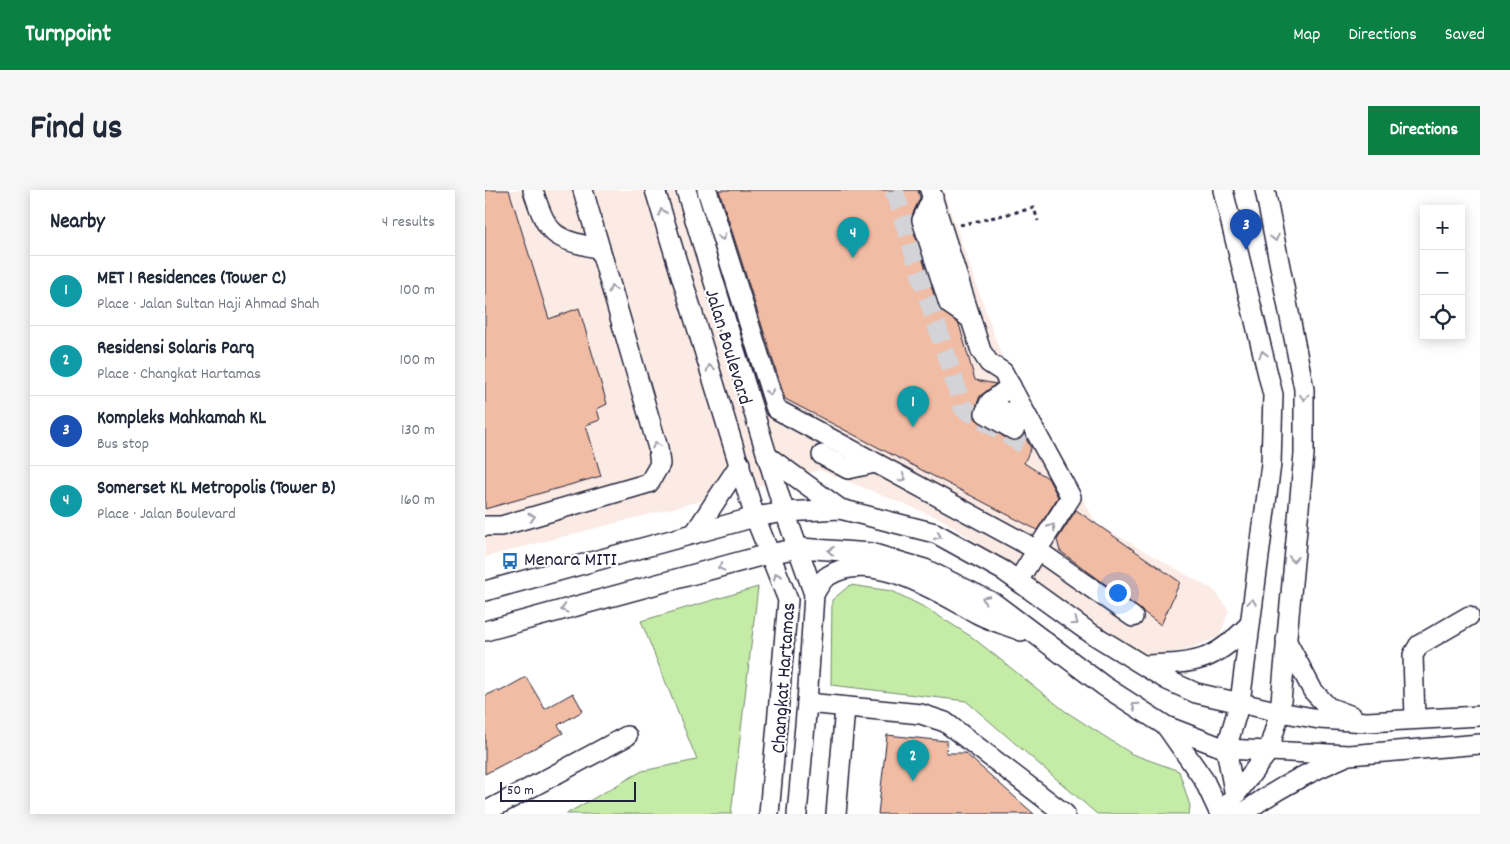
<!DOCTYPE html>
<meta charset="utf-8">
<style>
body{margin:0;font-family:Dekko,sans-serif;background:#f6f6f7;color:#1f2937}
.controls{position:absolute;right:15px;top:15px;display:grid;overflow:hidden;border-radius:0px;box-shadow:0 2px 12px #0003}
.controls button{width:45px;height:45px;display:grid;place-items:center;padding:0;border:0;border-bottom:1px solid #e0e1e3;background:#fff;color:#1f2937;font:25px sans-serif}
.scale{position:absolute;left:15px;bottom:12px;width:136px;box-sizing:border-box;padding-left:5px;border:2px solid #22223b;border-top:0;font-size:14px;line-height:18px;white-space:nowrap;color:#22223b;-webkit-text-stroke:4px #fff;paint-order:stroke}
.you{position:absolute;left:632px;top:402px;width:18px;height:18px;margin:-12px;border:4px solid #fff;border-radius:50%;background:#1a73e8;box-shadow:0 0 0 8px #1a73e833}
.badge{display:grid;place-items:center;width:32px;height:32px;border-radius:50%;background:#0b8043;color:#fff;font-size:16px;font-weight:700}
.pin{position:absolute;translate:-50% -41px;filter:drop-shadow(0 1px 2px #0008)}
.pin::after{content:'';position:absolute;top:26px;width:18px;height:15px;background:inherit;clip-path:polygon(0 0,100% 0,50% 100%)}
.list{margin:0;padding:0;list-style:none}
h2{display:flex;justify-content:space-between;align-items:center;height:65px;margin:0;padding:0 20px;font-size:21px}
h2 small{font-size:16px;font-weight:400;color:#747a83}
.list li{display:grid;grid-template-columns:32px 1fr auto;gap:15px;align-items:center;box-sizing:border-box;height:70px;padding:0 20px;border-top:1px solid #e0e1e3}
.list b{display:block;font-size:19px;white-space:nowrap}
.list p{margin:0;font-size:16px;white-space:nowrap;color:#747a83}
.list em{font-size:16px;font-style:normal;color:#747a83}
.icon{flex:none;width:28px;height:28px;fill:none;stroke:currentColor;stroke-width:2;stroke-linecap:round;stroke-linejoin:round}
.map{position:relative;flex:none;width:995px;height:624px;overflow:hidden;border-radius:0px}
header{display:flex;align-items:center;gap:30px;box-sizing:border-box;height:70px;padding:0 25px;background:#0b8043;color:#fff}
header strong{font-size:24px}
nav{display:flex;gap:28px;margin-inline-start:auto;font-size:18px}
.intro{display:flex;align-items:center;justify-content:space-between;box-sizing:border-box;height:120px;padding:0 30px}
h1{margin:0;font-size:35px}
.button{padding:12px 22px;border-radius:0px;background:#0b8043;color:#fff;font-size:18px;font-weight:700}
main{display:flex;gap:30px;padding:0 30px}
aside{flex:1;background:#fff;border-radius:0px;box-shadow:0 2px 12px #0003}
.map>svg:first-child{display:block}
.built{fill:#fbebe4}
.green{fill:#c5eca6;stroke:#748770}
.building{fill:#f1bca4;stroke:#22223b}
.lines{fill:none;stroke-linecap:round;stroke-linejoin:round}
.minor-tunnel{stroke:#d3d3d8;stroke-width:19;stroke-dasharray:19 9;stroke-linecap:butt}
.minor-casing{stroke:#22223b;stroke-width:22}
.path{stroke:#22223b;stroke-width:3;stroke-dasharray:4 4;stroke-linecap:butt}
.minor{stroke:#fff;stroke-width:19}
.oneway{stroke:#9c9ca7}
.labels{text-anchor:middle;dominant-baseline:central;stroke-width:4.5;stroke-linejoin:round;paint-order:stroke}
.street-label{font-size:20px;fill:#22223b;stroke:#fff}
.poi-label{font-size:20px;fill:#22223b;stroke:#fff;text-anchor:start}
</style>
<header>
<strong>Turnpoint</strong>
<nav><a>Map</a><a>Directions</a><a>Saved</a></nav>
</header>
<div class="intro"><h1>Find us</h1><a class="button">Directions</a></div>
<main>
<aside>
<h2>Nearby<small>4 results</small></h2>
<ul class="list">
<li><span class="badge" style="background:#0f9aa8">1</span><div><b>MET 1 Residences (Tower C)</b><p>Place · Jalan Sultan Haji Ahmad Shah</p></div><em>100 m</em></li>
<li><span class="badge" style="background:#0f9aa8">2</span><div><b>Residensi Solaris Parq</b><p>Place · Changkat Hartamas</p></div><em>100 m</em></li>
<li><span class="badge" style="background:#1a4fb4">3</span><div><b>Kompleks Mahkamah KL</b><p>Bus stop</p></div><em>130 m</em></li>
<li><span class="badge" style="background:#0f9aa8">4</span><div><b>Somerset KL Metropolis (Tower B)</b><p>Place · Jalan Boulevard</p></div><em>160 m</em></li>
</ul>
</aside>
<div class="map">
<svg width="995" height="624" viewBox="0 0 995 624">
<rect width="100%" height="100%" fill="#fff"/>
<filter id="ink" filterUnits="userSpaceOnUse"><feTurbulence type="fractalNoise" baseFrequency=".02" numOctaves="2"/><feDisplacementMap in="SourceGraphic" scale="10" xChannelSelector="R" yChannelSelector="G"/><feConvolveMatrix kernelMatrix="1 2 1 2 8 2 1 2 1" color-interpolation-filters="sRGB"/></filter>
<g filter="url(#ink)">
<polygon class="built" points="0,0 458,0 519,173 612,334 730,401 744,421 734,447 700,460 661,466 456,329 335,280 0,367"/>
<g class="green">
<polygon points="365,395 407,401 441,418 487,447 580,521 647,564 694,581 705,616 704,624 612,624 481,511 346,495 347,410"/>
<polygon points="273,397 246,624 81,624 157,581 212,570 156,431"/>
</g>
<g class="building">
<polygon points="0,0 24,0 64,129 94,118 122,214 112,219 115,230 101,235 116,286 0,319"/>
<polygon points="234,0 433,0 435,8 427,25 426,33 453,117 474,134 490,190 511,194 495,206 490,219 490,228 524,250 534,250 539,245 546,258 539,273 563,288 573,307 552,340 300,209"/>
<polygon points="591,320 695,392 676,435 575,361 572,350"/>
<polygon points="41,487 60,519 88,503 98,521 73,535 78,543 0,584 0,506 13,500 14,502"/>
<polygon points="402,545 462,551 461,563 480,563 549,624 393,624"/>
</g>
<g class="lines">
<polyline class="minor-tunnel" points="409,0 478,218 546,259"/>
<g class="minor-casing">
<g id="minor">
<path d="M48 0C63 47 68 48 115 59"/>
<polyline points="170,0 270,327 303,410 284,624"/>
<polyline points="201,0 295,308 329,404 322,513 312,624"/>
<polyline points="222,0 291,219 552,360 586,307 518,182 504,173 496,161 445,0"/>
<polyline points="738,0 788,205 786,274 755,512 741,559 750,606"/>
<polyline points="448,7 437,30 464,114 486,129"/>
<polyline points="505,212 534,231 529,240 500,223 505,212 526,196"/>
<polyline points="337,265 363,279 390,273"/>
<polyline points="282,266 355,319"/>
<polyline points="0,336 16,336 164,293 175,274 173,258 98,0"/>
<polyline points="209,344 255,274"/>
<polyline points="533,391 552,360 648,427"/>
<polyline points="0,401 270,327 300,322 355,319 450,343 519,381 601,440 682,490 711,503 795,522 834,529 882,532 995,526"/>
<path d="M329 404C333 398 337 389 343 386 386 358 454 403 493 424 506 431 522 435 536 441"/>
<polyline points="0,441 283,364 315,358 386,363 440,379 509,413 619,496 681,536 741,559 864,565 995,554"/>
<polyline points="801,450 828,501 843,517 867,526"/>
<path d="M660 475C710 473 727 473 763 436"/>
<polyline points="322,513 436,524 460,532 580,624"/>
<polyline points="930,528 928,465 934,455 984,426"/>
<polyline points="681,536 719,590 735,624"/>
<polyline points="0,622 142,546"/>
<polyline points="351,624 360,518"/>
<polyline points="736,624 783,562 795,522 819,264 819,199 780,0"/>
<path d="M757 624C789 600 821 583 859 567"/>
</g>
</g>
<polyline class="path" points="475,35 549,18 553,31"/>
<use href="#minor" class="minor"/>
</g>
<defs><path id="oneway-chevron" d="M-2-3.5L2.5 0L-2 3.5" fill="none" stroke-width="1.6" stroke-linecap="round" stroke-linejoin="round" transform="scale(1.25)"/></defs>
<g class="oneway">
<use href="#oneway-chevron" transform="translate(177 22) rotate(-107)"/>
<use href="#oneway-chevron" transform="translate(237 47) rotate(73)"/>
<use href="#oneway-chevron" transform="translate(790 48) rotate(78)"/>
<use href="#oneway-chevron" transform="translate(127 99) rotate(-106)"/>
<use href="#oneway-chevron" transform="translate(778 164) rotate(-103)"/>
<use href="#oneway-chevron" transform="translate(225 178) rotate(-107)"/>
<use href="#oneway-chevron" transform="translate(285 202) rotate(73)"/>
<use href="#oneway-chevron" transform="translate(819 207) rotate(90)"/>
<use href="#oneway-chevron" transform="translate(171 255) rotate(-103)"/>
<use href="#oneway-chevron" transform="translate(418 288) rotate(28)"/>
<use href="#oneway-chevron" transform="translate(47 327) rotate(-16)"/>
<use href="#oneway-chevron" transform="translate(567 337) rotate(-58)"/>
<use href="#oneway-chevron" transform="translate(453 346) rotate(25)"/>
<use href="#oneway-chevron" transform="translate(346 361) rotate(-176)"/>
<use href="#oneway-chevron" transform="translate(808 369) rotate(96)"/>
<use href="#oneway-chevron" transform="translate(236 377) rotate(165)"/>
<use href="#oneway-chevron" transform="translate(292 386) rotate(-113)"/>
<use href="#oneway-chevron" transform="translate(500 409) rotate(-154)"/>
<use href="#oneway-chevron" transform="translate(767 412) rotate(-82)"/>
<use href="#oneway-chevron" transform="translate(79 419) rotate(165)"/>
<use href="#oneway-chevron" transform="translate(590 432) rotate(35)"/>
<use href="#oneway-chevron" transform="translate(650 516) rotate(-147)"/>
</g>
</g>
<defs>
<g id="bus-bare" transform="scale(1.35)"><path d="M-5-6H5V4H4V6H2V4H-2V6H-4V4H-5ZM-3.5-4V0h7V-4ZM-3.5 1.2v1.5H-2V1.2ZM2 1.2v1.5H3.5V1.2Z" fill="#1f6fb2" stroke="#fff" stroke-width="2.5" paint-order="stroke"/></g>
</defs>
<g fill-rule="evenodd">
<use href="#bus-bare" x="25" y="371"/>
</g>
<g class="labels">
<g class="street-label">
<text transform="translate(242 157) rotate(73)">Jalan Boulevard</text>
<text transform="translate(300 488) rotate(-86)">Changkat Hartamas</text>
</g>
<g class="poi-label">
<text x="39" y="371">Menara MITI</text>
</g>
</g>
</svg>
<div class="controls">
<button>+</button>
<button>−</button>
<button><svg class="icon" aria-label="locate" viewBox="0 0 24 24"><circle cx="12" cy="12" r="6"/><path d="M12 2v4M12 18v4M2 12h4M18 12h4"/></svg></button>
</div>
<div class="scale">50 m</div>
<div class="you"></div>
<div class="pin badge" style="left:428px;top:237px;background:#0f9aa8">1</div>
<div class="pin badge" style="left:428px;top:591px;background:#0f9aa8">2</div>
<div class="pin badge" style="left:761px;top:60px;background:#1a4fb4">3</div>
<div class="pin badge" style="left:368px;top:68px;background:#0f9aa8">4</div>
</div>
</main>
